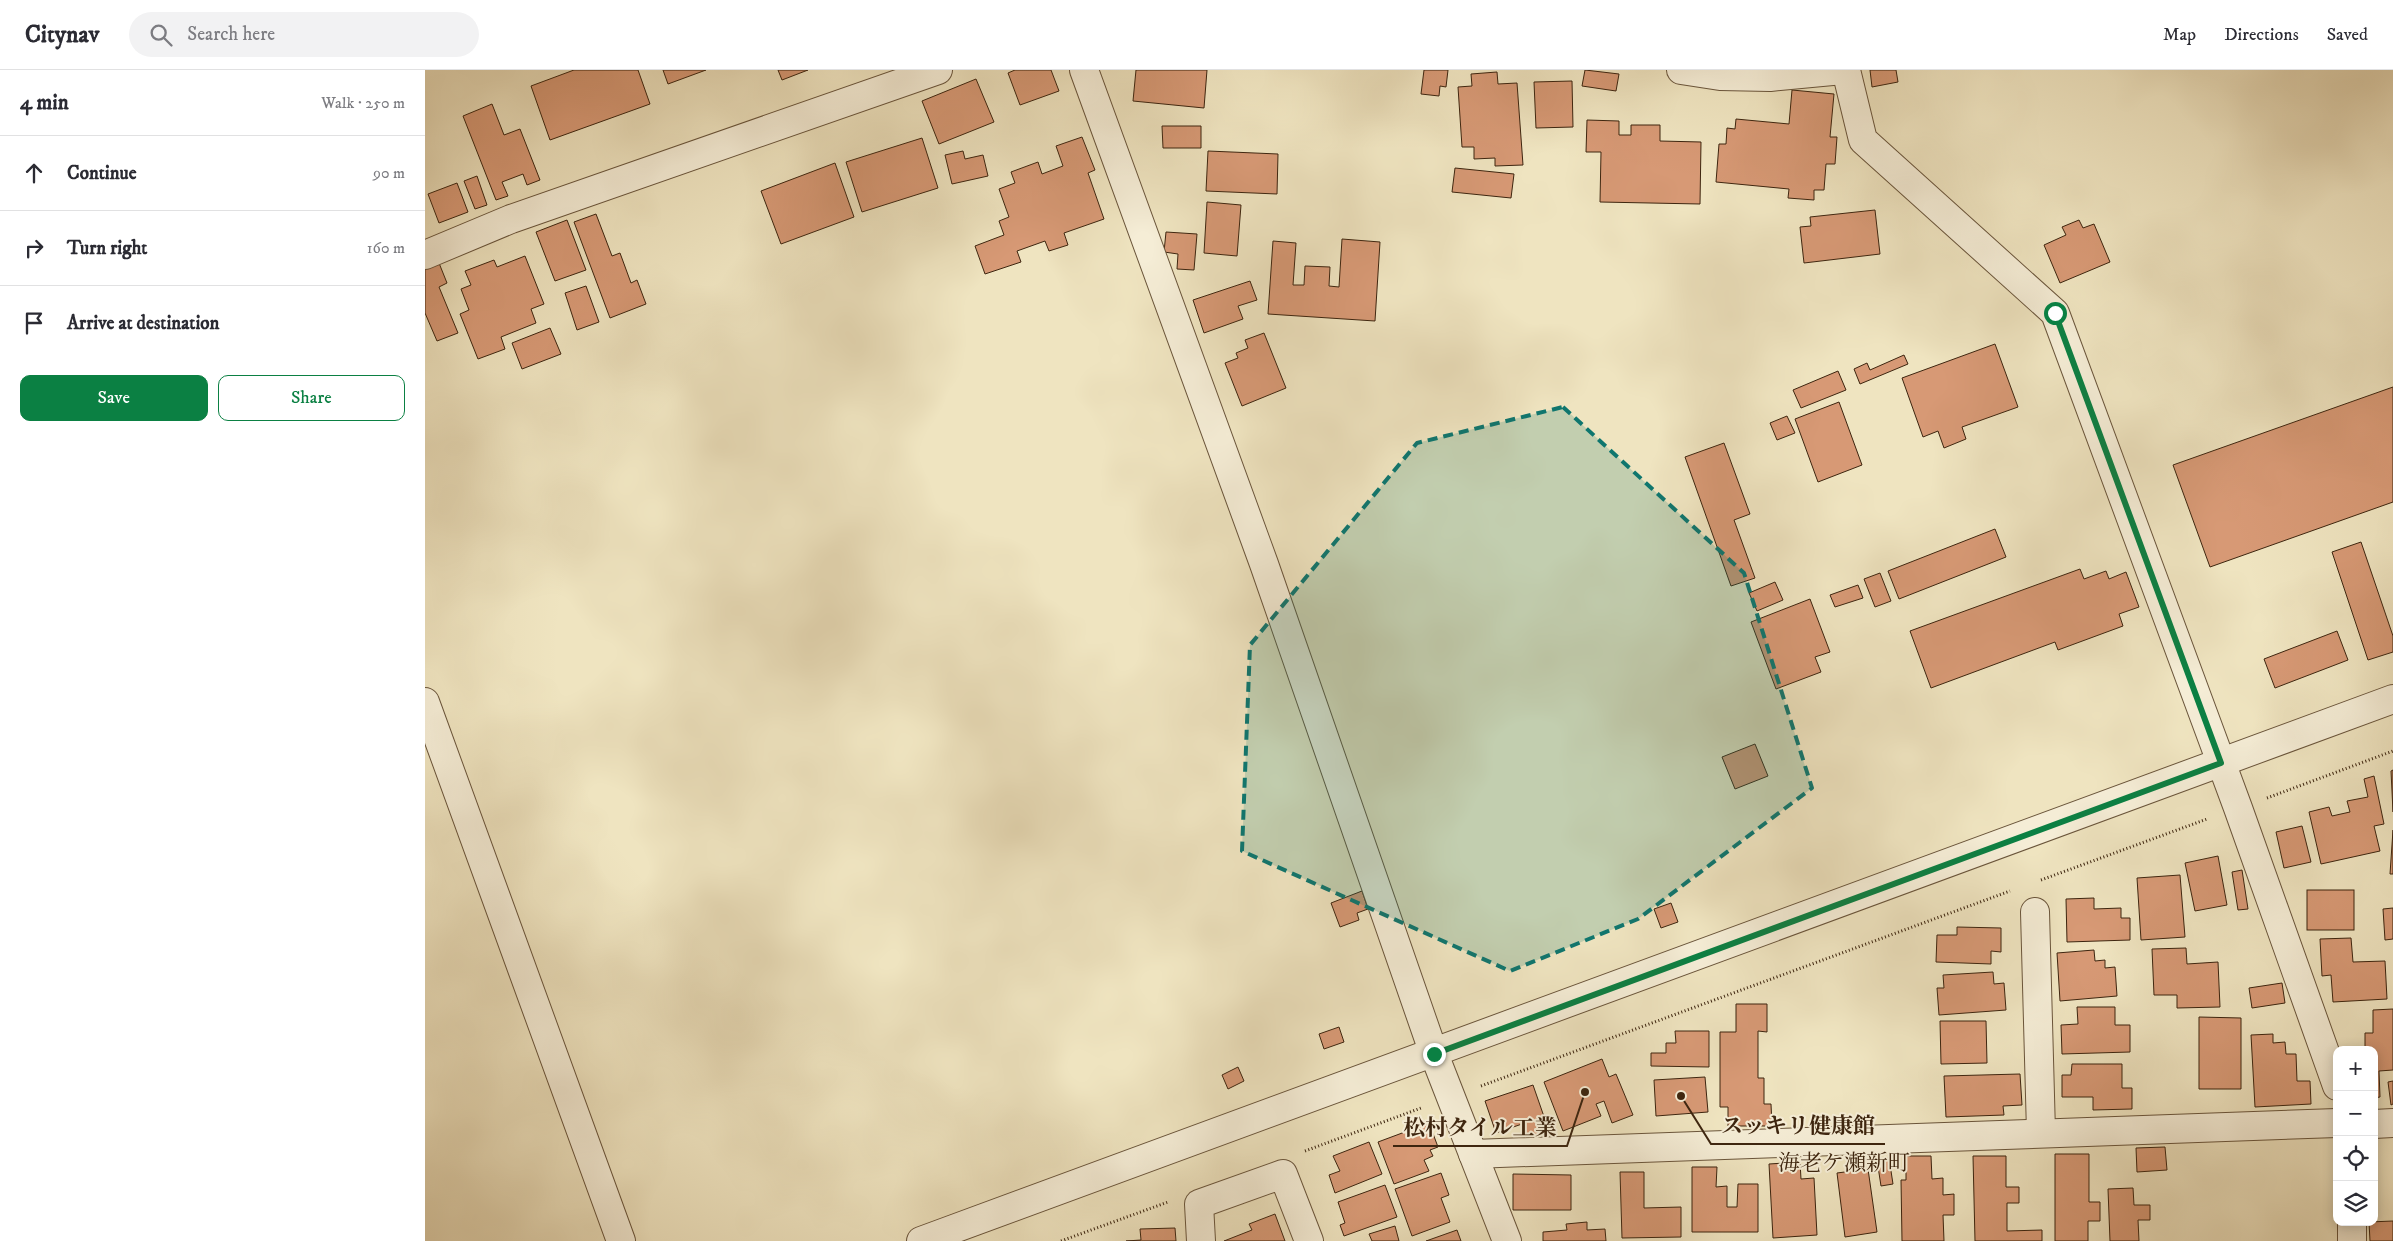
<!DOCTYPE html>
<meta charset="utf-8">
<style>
body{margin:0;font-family:"IM FELL DW Pica","Noto Serif JP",serif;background:#f2f2f3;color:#2b2b33}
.controls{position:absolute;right:15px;bottom:15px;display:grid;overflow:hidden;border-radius:10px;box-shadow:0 2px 12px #0003}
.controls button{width:45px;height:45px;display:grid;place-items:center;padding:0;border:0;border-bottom:1px solid #e1e1e2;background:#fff;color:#2b2b33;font:25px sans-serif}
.stop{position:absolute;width:15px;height:15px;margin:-11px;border:4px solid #0b8043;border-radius:50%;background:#fff}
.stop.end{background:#0b8043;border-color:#fff;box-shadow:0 1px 5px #0008}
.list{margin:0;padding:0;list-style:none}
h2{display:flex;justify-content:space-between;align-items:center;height:65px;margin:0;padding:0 20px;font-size:21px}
h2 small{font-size:16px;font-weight:400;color:#7c7c81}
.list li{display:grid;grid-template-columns:32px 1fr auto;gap:15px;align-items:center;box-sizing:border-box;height:75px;padding:0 20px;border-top:1px solid #e1e1e2}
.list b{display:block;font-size:19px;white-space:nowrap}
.list em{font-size:16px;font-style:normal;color:#7c7c81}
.actions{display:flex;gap:10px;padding:15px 20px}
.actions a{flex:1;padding:11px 0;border:1px solid #0b8043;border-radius:10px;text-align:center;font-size:18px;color:#0b8043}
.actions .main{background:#0b8043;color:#fff}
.icon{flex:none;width:28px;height:28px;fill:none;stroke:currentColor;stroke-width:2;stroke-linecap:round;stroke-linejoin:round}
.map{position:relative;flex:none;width:1968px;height:1171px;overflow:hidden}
header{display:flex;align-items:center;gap:30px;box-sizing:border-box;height:70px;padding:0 25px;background:#fff;border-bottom:1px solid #e1e1e2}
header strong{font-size:24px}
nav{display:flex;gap:28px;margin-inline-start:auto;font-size:18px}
.search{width:350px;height:45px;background:#f2f2f3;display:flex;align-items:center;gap:12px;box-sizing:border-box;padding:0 18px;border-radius:28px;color:#7c7c81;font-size:19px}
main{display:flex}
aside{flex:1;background:#fff}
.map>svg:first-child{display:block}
.building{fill:#d79975;stroke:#3d250f}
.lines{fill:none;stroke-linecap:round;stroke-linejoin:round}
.minor-casing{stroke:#6a553b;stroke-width:30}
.tertiary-casing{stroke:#6a553b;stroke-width:30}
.path{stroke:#3d250f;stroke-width:3;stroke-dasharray:1 2.5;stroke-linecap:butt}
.minor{stroke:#f5edd6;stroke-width:28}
.tertiary{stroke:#f5edd6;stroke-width:28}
.route{stroke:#0b8043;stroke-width:6}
.marked{fill:#0f766e;fill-opacity:0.2;stroke:#0f766e;stroke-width:4;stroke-dasharray:10 6;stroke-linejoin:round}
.labels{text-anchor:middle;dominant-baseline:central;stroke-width:4;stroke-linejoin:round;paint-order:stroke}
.neighbourhood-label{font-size:22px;fill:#3d250f;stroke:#f5edd6}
.leader{fill:none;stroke:#3d250f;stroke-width:2}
.callout-dot{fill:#3d250f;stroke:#f5edd6;stroke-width:2}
.callout-label{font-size:22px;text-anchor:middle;font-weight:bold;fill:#3d250f;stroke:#f5edd6;stroke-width:4;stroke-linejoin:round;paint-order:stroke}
</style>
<header>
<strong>Citynav</strong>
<div class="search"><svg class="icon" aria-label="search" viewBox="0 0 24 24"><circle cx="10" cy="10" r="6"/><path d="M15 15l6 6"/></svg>Search here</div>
<nav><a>Map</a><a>Directions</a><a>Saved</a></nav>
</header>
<main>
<aside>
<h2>4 min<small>Walk · 250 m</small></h2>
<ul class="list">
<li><svg class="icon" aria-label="ahead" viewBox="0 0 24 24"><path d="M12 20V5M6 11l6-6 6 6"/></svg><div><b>Continue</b></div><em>90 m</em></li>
<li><svg class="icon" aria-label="right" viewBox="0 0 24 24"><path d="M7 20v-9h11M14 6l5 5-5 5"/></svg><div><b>Turn right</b></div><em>160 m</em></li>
<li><svg class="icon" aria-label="arrive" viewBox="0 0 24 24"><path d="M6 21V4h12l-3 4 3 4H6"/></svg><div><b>Arrive at destination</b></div></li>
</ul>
<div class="actions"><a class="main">Save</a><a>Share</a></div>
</aside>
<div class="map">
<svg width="1968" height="1171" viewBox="0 0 1968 1171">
<rect width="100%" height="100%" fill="#efe4c0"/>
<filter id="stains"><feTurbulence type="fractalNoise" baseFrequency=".004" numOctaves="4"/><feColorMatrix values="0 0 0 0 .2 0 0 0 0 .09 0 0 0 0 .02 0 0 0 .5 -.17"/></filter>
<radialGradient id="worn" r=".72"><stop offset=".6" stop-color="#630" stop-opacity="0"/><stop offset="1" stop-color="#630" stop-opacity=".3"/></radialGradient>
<g class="building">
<polygon points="149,0 213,0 225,34 125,70 106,16"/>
<polygon points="238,0 281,0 243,14"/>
<polygon points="353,0 383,0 357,10"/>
<polygon points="590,0 626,0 634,21 595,35 583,3"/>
<polygon points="711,0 782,0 779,38 708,31"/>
<polygon points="999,0 1023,0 1021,17 1015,16 1014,26 996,24"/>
<polygon points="1160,0 1194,4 1191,21 1157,16"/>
<polygon points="1445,0 1471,0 1473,12 1447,17"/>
<polygon points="1072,2 1073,14 1092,13 1098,95 1070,96 1070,88 1049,89 1049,77 1037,77 1033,17 1047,16 1046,4"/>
<polygon points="551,9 569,52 514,74 497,31"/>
<polygon points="1147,11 1148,57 1111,58 1109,12"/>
<polygon points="1367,20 1409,24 1405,67 1412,67 1410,94 1401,94 1399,120 1389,120 1389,130 1363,128 1364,119 1291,112 1294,74 1301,74 1302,58 1310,59 1311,49 1364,54"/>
<polygon points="67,34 79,65 95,59 115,110 102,115 98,104 77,112 83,126 71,130 38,46"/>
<polygon points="1162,50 1194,51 1194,65 1206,65 1206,55 1235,55 1235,71 1276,72 1275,134 1175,132 1176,82 1161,82"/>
<polygon points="737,56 776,56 776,78 738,78"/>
<polygon points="657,67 670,100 663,103 679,149 639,163 643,175 624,181 620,171 592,181 596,192 560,204 550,176 579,165 574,151 584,147 574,119 590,113 586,102 613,92 617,104 638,96 631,76"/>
<polygon points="497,68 513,118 437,142 421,92"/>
<polygon points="538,81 540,89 558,85 563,106 527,114 520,85"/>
<polygon points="783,81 853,84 852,124 781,121"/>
<polygon points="410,93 429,147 356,174 336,121"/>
<polygon points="1030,98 1089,104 1086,128 1027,122"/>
<polygon points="52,106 62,135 50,139 39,111"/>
<polygon points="32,113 43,142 14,153 3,124"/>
<polygon points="782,132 816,135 812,186 779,183"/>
<polygon points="1450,140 1455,184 1379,193 1375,157 1386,156 1385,147"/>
<polygon points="171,144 187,186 195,183 206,213 212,210 221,234 185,248 149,152"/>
<polygon points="142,150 161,200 130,211 111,162"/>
<polygon points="1654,150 1658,158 1669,154 1685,192 1635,213 1619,175 1641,165 1637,157"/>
<polygon points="741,162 772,164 769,200 752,199 753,184 739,182"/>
<polygon points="917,169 955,172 950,251 843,244 848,171 871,173 868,215 879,215 880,196 905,197 904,216 914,217"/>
<polygon points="100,186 119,234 106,239 111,253 76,267 80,279 53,289 35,244 44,240 36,219 46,215 40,201 69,190 72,197"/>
<polygon points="14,193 22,213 14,217 33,263 12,271 0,243 0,199"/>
<polygon points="825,211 832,230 813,236 818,249 779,263 768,230"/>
<polygon points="161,216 174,252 152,260 140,223"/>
<polygon points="125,258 136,284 97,299 87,273"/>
<polygon points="839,263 861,318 817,336 800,293 813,288 811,283 823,278 820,270"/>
<polygon points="1570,274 1593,337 1537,357 1541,369 1519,378 1513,361 1498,367 1477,308"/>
<polygon points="1479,285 1483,294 1435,314 1429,299 1442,293 1445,300"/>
<polygon points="1413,301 1421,320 1376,338 1368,320"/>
<polygon points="1968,317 1968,432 1785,497 1748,395"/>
<polygon points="1414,332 1437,395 1393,412 1370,349"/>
<polygon points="1362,346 1370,363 1352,370 1345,353"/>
<polygon points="1299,373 1325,444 1309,450 1330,508 1306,516 1260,387"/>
<polygon points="1570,459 1581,487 1474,529 1463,501"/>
<polygon points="1936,472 1968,566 1968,582 1943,590 1907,482"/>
<polygon points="1655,499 1659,509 1681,501 1684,509 1701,502 1714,537 1694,544 1698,556 1633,580 1630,572 1506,618 1485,561"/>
<polygon points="1455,503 1466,531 1450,537 1439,509"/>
<polygon points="1350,512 1358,530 1332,541 1324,523"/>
<polygon points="1433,515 1438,528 1410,537 1405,525"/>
<polygon points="1385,529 1405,582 1390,587 1396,602 1351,619 1326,552"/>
<polygon points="1912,561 1923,590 1850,618 1839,589"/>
<polygon points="1330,674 1343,706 1310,719 1297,687"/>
<polygon points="1968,700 1968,742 1966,701"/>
<polygon points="1949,706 1959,754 1949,756 1955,781 1896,794 1884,742 1904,737 1907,746 1925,742 1922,731 1943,727 1939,709"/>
<polygon points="1877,756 1886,792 1859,798 1851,762"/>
<polygon points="1968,760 1968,804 1965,804"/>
<polygon points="1793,786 1802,835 1770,841 1760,793"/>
<polygon points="1817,800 1823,839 1813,840 1807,802"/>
<polygon points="1755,805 1760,867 1716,870 1712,808"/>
<rect x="1882" y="820" width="47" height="40"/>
<polygon points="937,821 943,839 932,843 934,850 915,857 906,833"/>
<polygon points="1669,828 1669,839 1696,838 1696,848 1705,848 1705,870 1642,872 1641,829"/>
<polygon points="1246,833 1253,852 1236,858 1229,839"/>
<polygon points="1968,838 1968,869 1960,870 1958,839"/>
<polygon points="1532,857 1576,858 1576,882 1566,881 1566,894 1511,892 1512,865 1532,865"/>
<polygon points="1926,868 1928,892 1960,891 1962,929 1908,932 1906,905 1897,906 1895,869"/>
<polygon points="1761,878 1762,894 1793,892 1795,937 1752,938 1752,925 1729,925 1727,879"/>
<polygon points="1669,880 1670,891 1680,890 1680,898 1690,897 1692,926 1635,931 1632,883"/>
<polygon points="1568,902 1569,914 1579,913 1581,940 1514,945 1512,918 1519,918 1518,905"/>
<polygon points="1857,913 1860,933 1827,938 1824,918"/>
<polygon points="1311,934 1342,934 1342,962 1333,961 1333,1008 1339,1008 1339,1034 1346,1034 1347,1056 1303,1056 1303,1037 1295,1037 1295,962 1311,962"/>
<polygon points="1652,937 1690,937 1690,955 1705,955 1705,982 1637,984 1636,955 1653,954"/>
<polygon points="1968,939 1968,1000 1954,1001 1955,1027 1949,1028 1949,980 1929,980 1940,979 1940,963 1948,963 1948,940"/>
<polygon points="1774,947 1816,948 1816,1019 1774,1019"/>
<polygon points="1515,951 1561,951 1562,993 1516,994"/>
<polygon points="914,957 919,972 899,979 894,964"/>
<polygon points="1250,961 1284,961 1284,997 1226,996 1226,983 1241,983 1241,973 1251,973"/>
<polygon points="1848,964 1848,973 1860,972 1861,984 1871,984 1872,1011 1885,1011 1886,1034 1830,1037 1826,965"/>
<polygon points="1177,989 1184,1007 1191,1004 1208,1045 1187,1053 1179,1031 1171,1034 1176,1046 1138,1061 1119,1012"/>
<polygon points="1647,994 1697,994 1697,1018 1707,1018 1707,1039 1668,1040 1668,1027 1637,1027 1637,1005 1646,1005"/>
<polygon points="813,997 819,1011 803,1019 797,1005"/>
<polygon points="1595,1004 1597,1035 1578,1036 1579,1045 1521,1047 1519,1006"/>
<polygon points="1280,1007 1283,1042 1231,1046 1229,1010"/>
<polygon points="1968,1011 1968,1034 1966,1035 1963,1012"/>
<polygon points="1108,1015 1124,1061 1102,1068 1097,1054 1071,1063 1060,1031"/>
<polygon points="1004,1053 1013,1077 1005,1080 1008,1086 999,1090 1004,1101 969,1114 953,1072"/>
<polygon points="944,1072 957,1104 910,1123 904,1105 915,1101 908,1086"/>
<polygon points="1740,1077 1742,1100 1712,1102 1711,1078"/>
<polygon points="1630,1084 1664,1084 1664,1132 1675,1132 1675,1151 1663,1151 1663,1171 1630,1171"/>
<polygon points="1481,1086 1506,1086 1507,1109 1518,1108 1518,1125 1529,1124 1529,1145 1518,1145 1519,1171 1477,1171 1476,1110 1481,1110"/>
<polygon points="1548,1086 1581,1086 1581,1117 1594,1117 1594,1133 1582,1133 1582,1161 1617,1160 1617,1171 1550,1171"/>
<polygon points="1464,1088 1468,1114 1456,1116 1452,1090"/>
<polygon points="1375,1092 1376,1109 1389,1108 1392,1165 1348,1168 1344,1094"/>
<polygon points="1267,1097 1292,1097 1291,1117 1302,1116 1302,1137 1312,1137 1313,1114 1333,1114 1333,1162 1267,1162"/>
<polygon points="1443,1099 1452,1162 1420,1167 1412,1103"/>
<polygon points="1195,1102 1219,1102 1219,1138 1256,1137 1256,1167 1197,1168"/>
<polygon points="1016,1103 1024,1125 1016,1128 1025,1152 987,1166 970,1119"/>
<polygon points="1088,1104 1146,1105 1146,1140 1088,1140"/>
<polygon points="960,1115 972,1147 919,1166 915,1155 920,1153 913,1132"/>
<polygon points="1708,1118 1709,1135 1725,1135 1725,1150 1713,1150 1714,1171 1685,1171 1683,1119"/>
<polygon points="850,1144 860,1171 799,1171 827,1160 824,1154"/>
<polygon points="1968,1151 1968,1171 1945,1171 1944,1152"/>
<polygon points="1162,1152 1162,1160 1180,1159 1181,1171 1118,1171 1118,1162 1142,1160 1141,1154"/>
<polygon points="970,1156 974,1171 947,1171 944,1164"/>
<polygon points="750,1158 751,1171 701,1171 716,1170 715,1159"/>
<polygon points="1032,1160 1036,1171 1001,1171"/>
</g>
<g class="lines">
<g class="minor-casing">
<g id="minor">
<polyline points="659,0 839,494 1009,984 1082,1171"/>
<polyline points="1256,0 1295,6 1345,7 1418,0"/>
<polyline points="1421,0 1438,70 1630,243 1813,738 1912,1016"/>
<polyline points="0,185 86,149 513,0"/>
<polyline points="0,632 196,1171"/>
<polyline points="1610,842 1616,1062"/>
<polyline points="1949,1054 1968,1053"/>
<polyline points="1048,1084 1912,1053"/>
<polyline points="1927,1152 1927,1171"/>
<polyline points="776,1171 774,1134 858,1104 884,1171"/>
</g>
</g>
<g class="tertiary-casing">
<polyline id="tertiary" points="496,1171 1968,629"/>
</g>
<g class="path">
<polyline points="1842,728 1968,681"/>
<polyline points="1616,810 1782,749"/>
<polyline points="1056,1016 1585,821"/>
<polyline points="880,1081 996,1038"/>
<polyline points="636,1171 743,1132"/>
</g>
<use href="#minor" class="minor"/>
<use href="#tertiary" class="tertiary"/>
</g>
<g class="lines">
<polyline class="route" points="1009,984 1796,693 1630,243"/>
</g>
<path class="marked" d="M1138 337 1319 503 1387 718 1213 849 1085 901 817 781 825 575 992 373Z"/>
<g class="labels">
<g class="neighbourhood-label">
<text x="1419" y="1093">海老ケ瀬新町</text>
</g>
</g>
<path class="leader" d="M1256 1026L1286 1074H1460M1160 1022L1142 1076H968"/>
<g class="callout-dot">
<circle cx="1256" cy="1026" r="5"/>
<circle cx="1160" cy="1022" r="5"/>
</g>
<g class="callout-label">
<text x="1373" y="1063">スッキリ健康館</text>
<text x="1055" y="1065">松村タイル工業</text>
</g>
<rect width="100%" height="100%" filter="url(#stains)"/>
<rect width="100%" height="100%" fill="url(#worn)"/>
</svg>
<div class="controls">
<button>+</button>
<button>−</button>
<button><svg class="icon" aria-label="locate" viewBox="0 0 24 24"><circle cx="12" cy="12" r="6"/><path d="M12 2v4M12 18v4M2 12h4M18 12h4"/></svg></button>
<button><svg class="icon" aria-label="layers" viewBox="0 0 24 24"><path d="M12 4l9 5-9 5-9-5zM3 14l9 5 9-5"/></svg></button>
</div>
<div class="stop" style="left:1630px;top:243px"></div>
<div class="stop end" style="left:1009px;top:984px"></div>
</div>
</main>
